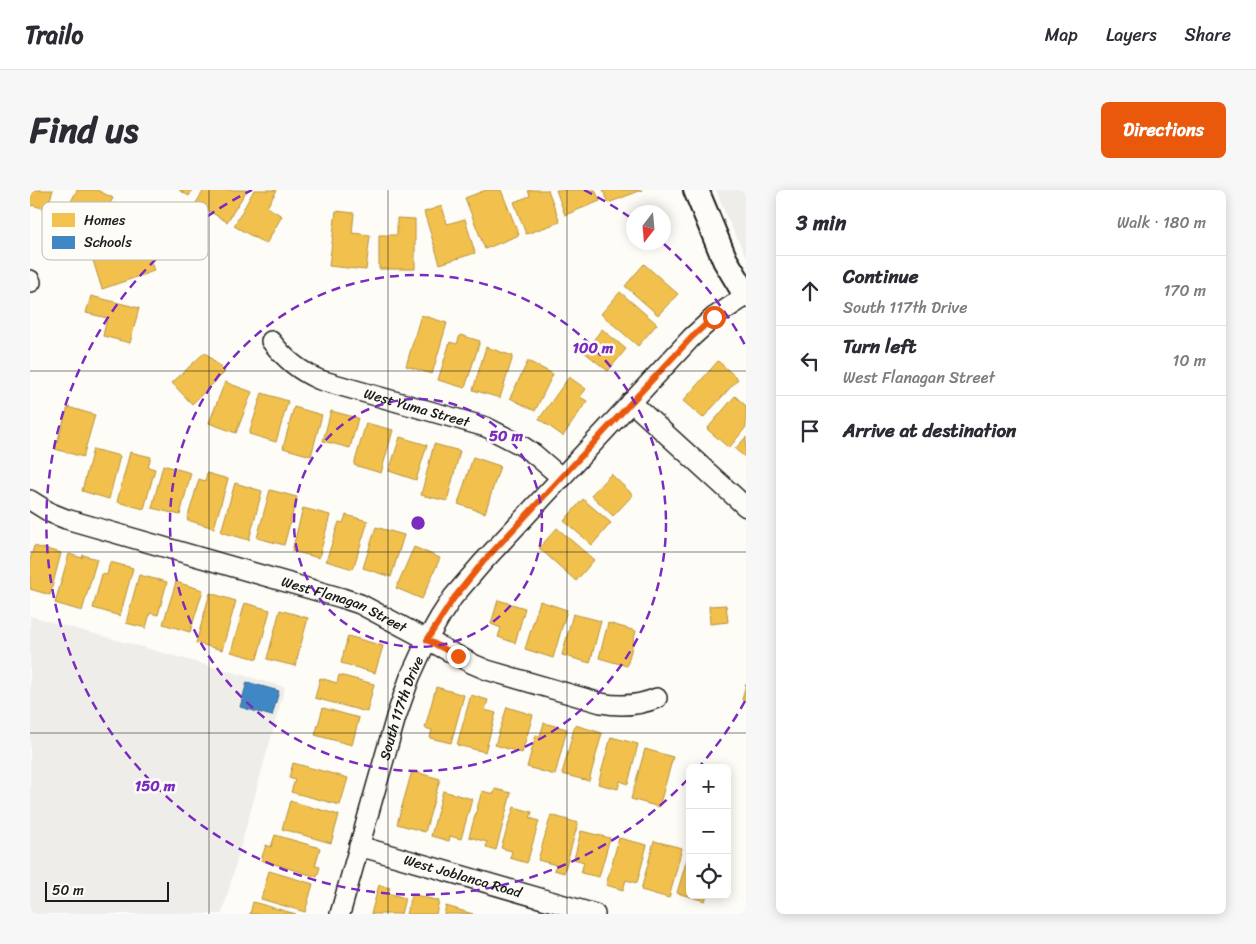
<!DOCTYPE html>
<meta charset="utf-8">
<style>
body{margin:0;font-family:Sriracha,sans-serif;background:#f7f7f7;color:#2b2b33}
.controls{position:absolute;right:15px;bottom:15px;display:grid;overflow:hidden;border-radius:8px;box-shadow:0 2px 12px #0003}
.controls button{width:45px;height:45px;display:grid;place-items:center;padding:0;border:0;border-bottom:1px solid #e1e1e2;background:#fff;color:#2b2b33;font:25px sans-serif}
.compass{position:absolute;left:596px;top:15px;width:45px;height:45px;border-radius:50%;background:#fff;box-shadow:0 2px 12px #0003;rotate:196deg}
.scale{position:absolute;left:15px;bottom:12px;width:124px;box-sizing:border-box;padding-left:5px;border:2px solid #1c1c1c;border-top:0;font-size:14px;line-height:18px;white-space:nowrap;color:#1c1c1c;-webkit-text-stroke:4px #fdfcf7;paint-order:stroke}
.stop{position:absolute;width:15px;height:15px;margin:-11px;border:4px solid #ea580c;border-radius:50%;background:#fff}
.stop.end{background:#ea580c;border-color:#fff;box-shadow:0 1px 5px #0008}
.list{margin:0;padding:0;list-style:none}
h2{display:flex;justify-content:space-between;align-items:center;height:65px;margin:0;padding:0 20px;font-size:21px}
h2 small{font-size:16px;font-weight:400;color:#7c7c81}
.list li{display:grid;grid-template-columns:32px 1fr auto;gap:15px;align-items:center;box-sizing:border-box;height:70px;padding:0 20px;border-top:1px solid #e1e1e2}
.list b{display:block;font-size:19px;white-space:nowrap}
.list p{margin:0;font-size:16px;white-space:nowrap;color:#7c7c81}
.list em{font-size:16px;font-style:normal;color:#7c7c81}
.icon{flex:none;width:28px;height:28px;fill:none;stroke:currentColor;stroke-width:2;stroke-linecap:round;stroke-linejoin:round}
.map{position:relative;flex:none;width:716px;height:724px;overflow:hidden;border-radius:8px}
header{display:flex;align-items:center;gap:30px;box-sizing:border-box;height:70px;padding:0 25px;background:#fff;border-bottom:1px solid #e1e1e2}
header strong{font-size:24px}
nav{display:flex;gap:28px;margin-inline-start:auto;font-size:18px}
.intro{display:flex;align-items:center;justify-content:space-between;box-sizing:border-box;height:120px;padding:0 30px}
h1{margin:0;font-size:35px}
.button{padding:12px 22px;border-radius:8px;background:#ea580c;color:#fff;font-size:18px;font-weight:700}
main{display:flex;gap:30px;padding:0 30px}
aside{flex:1;background:#fff;border-radius:8px;box-shadow:0 2px 12px #0003}
.map>svg:first-child{display:block}
.built{fill:#eeede9}
.homes{fill:#f2c14e;stroke:#b2903f}
.schools{fill:#3f88c5;stroke:#346892}
.lines{fill:none;stroke-linecap:round;stroke-linejoin:round}
.minor-casing{stroke:#1c1c1c;stroke-width:22}
.tertiary-casing{stroke:#1c1c1c;stroke-width:28}
.minor{stroke:#fdfcf7;stroke-width:19}
.tertiary{stroke:#fdfcf7;stroke-width:24}
.route{stroke:#ea580c;stroke-width:6}
.grid{fill:none;stroke:#1c1c1c;stroke-width:1;stroke-opacity:0.55}
.ring{fill:none;stroke:#7b2cbf;stroke-width:2.5;stroke-dasharray:9 6}
.labels{text-anchor:middle;dominant-baseline:central;stroke-width:5;stroke-linejoin:round;paint-order:stroke}
.street-label{font-size:14px;fill:#1c1c1c;stroke:#fdfcf7}
.key{fill:#fdfcf7;stroke:#bab9b5;stroke-width:1}
.key-label{font-size:14px;fill:#1c1c1c}
.centre{fill:#7b2cbf;stroke:#fdfcf7;stroke-width:2.5}
.ring-label{font-size:15px;text-anchor:middle;font-weight:bold;fill:#7b2cbf;stroke:#fdfcf7;stroke-width:5;stroke-linejoin:round;paint-order:stroke}
</style>
<header>
<strong>Trailo</strong>
<nav><a>Map</a><a>Layers</a><a>Share</a></nav>
</header>
<div class="intro"><h1>Find us</h1><a class="button">Directions</a></div>
<main>
<div class="map">
<svg width="716" height="724" viewBox="0 0 716 724">
<rect width="100%" height="100%" fill="#fdfcf7"/>
<filter id="ink" filterUnits="userSpaceOnUse"><feTurbulence type="fractalNoise" baseFrequency=".02" numOctaves="2"/><feDisplacementMap in="SourceGraphic" scale="10" xChannelSelector="R" yChannelSelector="G"/><feConvolveMatrix kernelMatrix="1 2 1 2 8 2 1 2 1" color-interpolation-filters="sRGB"/></filter>
<g filter="url(#ink)">
<g class="built">
<polygon points="686,0 716,0 716,66 697,28"/>
<polygon points="0,426 255,497 192,724 0,724"/>
</g>
<g class="homes">
<polygon points="0,0 23,0 17,19 1,15 0,17"/>
<polygon points="47,0 67,0 83,8 59,53 43,44 51,28 36,21"/>
<polygon points="149,0 162,0 159,6"/>
<polygon points="174,0 217,0 197,32 166,13"/>
<polygon points="224,0 247,0 237,17 252,26 236,54 204,36"/>
<polygon points="456,0 471,0 489,45 455,59 435,8"/>
<polygon points="498,0 518,0 530,32 496,44 484,12 500,6"/>
<polygon points="526,0 565,0 570,11 535,25"/>
<polygon points="573,0 612,0 578,13"/>
<polygon points="412,16 417,34 435,29 445,63 410,74 394,22"/>
<polygon points="306,21 324,23 322,43 340,45 336,80 299,76"/>
<polygon points="367,28 385,29 385,79 349,79 349,45 367,45"/>
<polygon points="113,47 124,81 72,99 61,64"/>
<polygon points="614,74 648,104 628,125 595,96"/>
<polygon points="590,102 627,134 608,156 571,124"/>
<polygon points="61,106 109,118 100,153 73,146 77,128 56,123"/>
<polygon points="391,125 417,133 402,184 376,176"/>
<polygon points="572,139 596,159 578,181 554,162"/>
<polygon points="430,145 450,151 435,198 408,190 420,152 427,154"/>
<polygon points="456,157 483,166 470,208 443,200"/>
<polygon points="175,162 195,182 162,214 142,193"/>
<polygon points="498,171 523,184 505,221 480,208"/>
<polygon points="688,171 708,189 673,228 653,211"/>
<polygon points="539,187 556,199 550,207 557,211 533,246 509,229"/>
<polygon points="195,192 222,202 206,243 179,233"/>
<polygon points="232,203 258,211 246,252 219,244"/>
<polygon points="705,206 716,216 716,237 699,258 677,239"/>
<polygon points="38,217 65,225 53,267 25,259"/>
<polygon points="264,217 292,225 281,266 253,258"/>
<polygon points="301,221 328,228 320,258 293,251"/>
<polygon points="336,233 363,240 351,283 324,275"/>
<polygon points="370,247 397,255 386,290 359,281"/>
<polygon points="716,247 716,268 705,259"/>
<polygon points="404,254 430,261 417,311 391,305"/>
<polygon points="63,259 90,266 79,309 52,301"/>
<polygon points="100,262 121,267 118,277 125,279 114,319 87,312"/>
<polygon points="443,267 470,276 455,323 428,314"/>
<polygon points="133,275 161,283 150,325 122,318"/>
<polygon points="177,283 198,289 184,338 157,330 169,289 175,291"/>
<polygon points="581,284 603,305 583,326 561,305"/>
<polygon points="205,293 232,301 219,350 191,342"/>
<polygon points="240,300 267,307 254,355 227,348"/>
<polygon points="553,309 581,333 562,355 534,331"/>
<polygon points="273,318 300,325 289,368 262,361"/>
<polygon points="316,325 338,331 323,379 296,371 309,332 313,333"/>
<polygon points="346,337 374,345 361,387 333,378"/>
<polygon points="527,338 564,370 546,391 509,358"/>
<polygon points="4,356 31,363 20,405 0,399 0,370"/>
<polygon points="384,357 410,368 392,409 366,398"/>
<polygon points="39,364 52,368 53,365 67,369 52,421 25,413"/>
<polygon points="80,372 103,378 90,426 63,418 72,384 77,385"/>
<polygon points="109,385 137,392 128,425 120,423 116,438 96,433"/>
<polygon points="146,392 173,400 160,442 133,434"/>
<polygon points="180,403 206,411 192,460 166,453"/>
<polygon points="468,410 495,418 485,453 468,447 471,438 461,434"/>
<polygon points="510,411 537,420 523,468 495,459"/>
<polygon points="215,413 240,420 227,469 201,462"/>
<polygon points="696,415 698,432 680,434 679,416"/>
<polygon points="250,420 278,428 265,476 237,469"/>
<polygon points="543,424 571,431 560,473 532,465"/>
<polygon points="578,433 606,441 597,476 569,468"/>
<polygon points="318,446 353,456 345,483 311,473"/>
<polygon points="309,485 344,494 337,522 285,508 290,488 307,493"/>
<polygon points="716,494 716,511 712,510"/>
<polygon points="406,497 434,505 421,553 400,548 402,540 395,538"/>
<polygon points="441,505 458,510 455,520 466,523 455,562 427,555"/>
<polygon points="477,517 503,525 492,563 465,555"/>
<polygon points="293,518 329,528 322,555 285,545"/>
<polygon points="514,533 537,539 525,585 497,577 506,545 510,546"/>
<polygon points="545,535 572,543 559,591 532,584"/>
<polygon points="581,547 608,554 598,594 590,591 588,599 568,594"/>
<polygon points="615,559 643,567 629,617 601,609"/>
<polygon points="263,573 318,588 310,615 261,602 265,590 259,588"/>
<polygon points="382,581 410,589 395,642 367,634"/>
<polygon points="465,599 481,603 466,660 456,657 457,652 439,647 452,601 464,604"/>
<polygon points="413,601 442,609 431,649 420,646 419,651 401,646"/>
<polygon points="260,611 309,625 301,653 252,639"/>
<polygon points="484,617 502,622 500,628 509,631 497,673 480,668 482,661 471,658"/>
<polygon points="521,625 548,633 534,683 524,680 526,675 508,670"/>
<polygon points="551,641 580,648 569,687 551,683 554,672 544,669"/>
<polygon points="245,645 290,658 285,676 290,677 287,687 231,670 236,655 241,657"/>
<polygon points="589,648 617,655 607,693 596,690 593,700 576,695"/>
<polygon points="624,651 652,658 639,708 611,700"/>
<polygon points="660,659 660,705 677,705 675,711 647,703"/>
<polygon points="239,681 283,694 275,722 231,709"/>
<polygon points="349,695 360,698 358,703 375,708 371,724 341,724"/>
<polygon points="382,704 409,711 406,724 376,724"/>
<polygon points="223,712 266,724 220,724"/>
<polygon points="416,716 443,724 414,724"/>
</g>
<polygon class="schools" points="217,492 249,501 242,526 210,517"/>
<g class="lines">
<g class="minor-casing">
<g id="minor">
<polyline points="0,90 1,92"/>
<path id="s1" d="M241 151C255 169 269 181 290 190L456 237 489 254 504 264 532 288"/>
<polyline points="601,212 716,317"/>
<path id="s2" d="M0 310 21 323 36 329 312 408 330 414 443 474 457 480 571 513C591 517 608 516 627 508"/>
<path id="s3" d="M329 656 565 724"/>
<path id="s4" d="M310 724 366 527 380 487 397 450 410 427 423 407 453 372 662 147 684 127 716 106"/>
</g>
</g>
<g class="tertiary-casing">
<polyline id="tertiary" points="666,0 695,70 716,105"/>
</g>
<use href="#minor" class="minor"/>
<use href="#tertiary" class="tertiary"/>
</g>
</g>
<g class="lines" filter="url(#ink)">
<polyline class="route" points="428,466 397,450 424,408 453,372 662,147 684,127"/>
</g>
<path class="grid" d="M179 0V724M358 0V724M537 0V724M0 181H716M0 362H716M0 543H716"/>
<g class="ring">
<circle cx="388" cy="333" r="124"/>
<circle cx="388" cy="333" r="248"/>
<path d="M715 511A372 372 0 0 1 669 577M658 589A372 372 0 1 1 222 0M554 0A372 372 0 0 1 601 28M634 54A372 372 0 0 1 715 155"/>
</g>
<g class="labels">
<g class="street-label">
<text stroke="none"><textPath href="#s1" startOffset="164">West Yuma Street</textPath></text>
<text stroke="none"><textPath href="#s2" startOffset="332">West Flanagan Street</textPath></text>
<text stroke="none"><textPath href="#s4" startOffset="215">South 117th Drive</textPath></text>
<text stroke="none"><textPath href="#s3" startOffset="108">West Joblanca Road</textPath></text>
</g>
</g>
<rect x="12" y="12" width="166" height="58" rx="8" class="key"/>
<rect x="22" y="23" width="23" height="14" fill="#f2c14e"/>
<rect x="22" y="46" width="23" height="13" fill="#3f88c5"/>
<g class="key-label">
<text x="54" y="35">Homes</text>
<text x="54" y="57">Schools</text>
</g>
<circle cx="388" cy="333" r="8" class="centre"/>
<g class="ring-label">
<text x="563" y="163">100 m</text>
<text x="476" y="251">50 m</text>
<text x="125" y="601">150 m</text>
</g>
</svg>
<div class="controls">
<button>+</button>
<button>−</button>
<button><svg class="icon" aria-label="locate" viewBox="0 0 24 24"><circle cx="12" cy="12" r="6"/><path d="M12 2v4M12 18v4M2 12h4M18 12h4"/></svg></button>
</div>
<svg class="compass" viewBox="-18 -18 36 36"><path d="M0-13l5 13h-10z" fill="#e53935"/><path d="M0 13l5-13h-10z" fill="#7c7c81"/></svg>
<div class="scale">50 m</div>
<div class="stop" style="left:684px;top:127px"></div>
<div class="stop end" style="left:428px;top:466px"></div>
</div>
<aside>
<h2>3 min<small>Walk · 180 m</small></h2>
<ul class="list">
<li><svg class="icon" aria-label="ahead" viewBox="0 0 24 24"><path d="M12 20V5M6 11l6-6 6 6"/></svg><div><b>Continue</b><p>South 117th Drive</p></div><em>170 m</em></li>
<li><svg class="icon" aria-label="left" viewBox="0 0 24 24"><path d="M17 20v-9H6M10 6l-5 5 5 5"/></svg><div><b>Turn left</b><p>West Flanagan Street</p></div><em>10 m</em></li>
<li><svg class="icon" aria-label="arrive" viewBox="0 0 24 24"><path d="M6 21V4h12l-3 4 3 4H6"/></svg><div><b>Arrive at destination</b></div></li>
</ul>
</aside>
</main>
